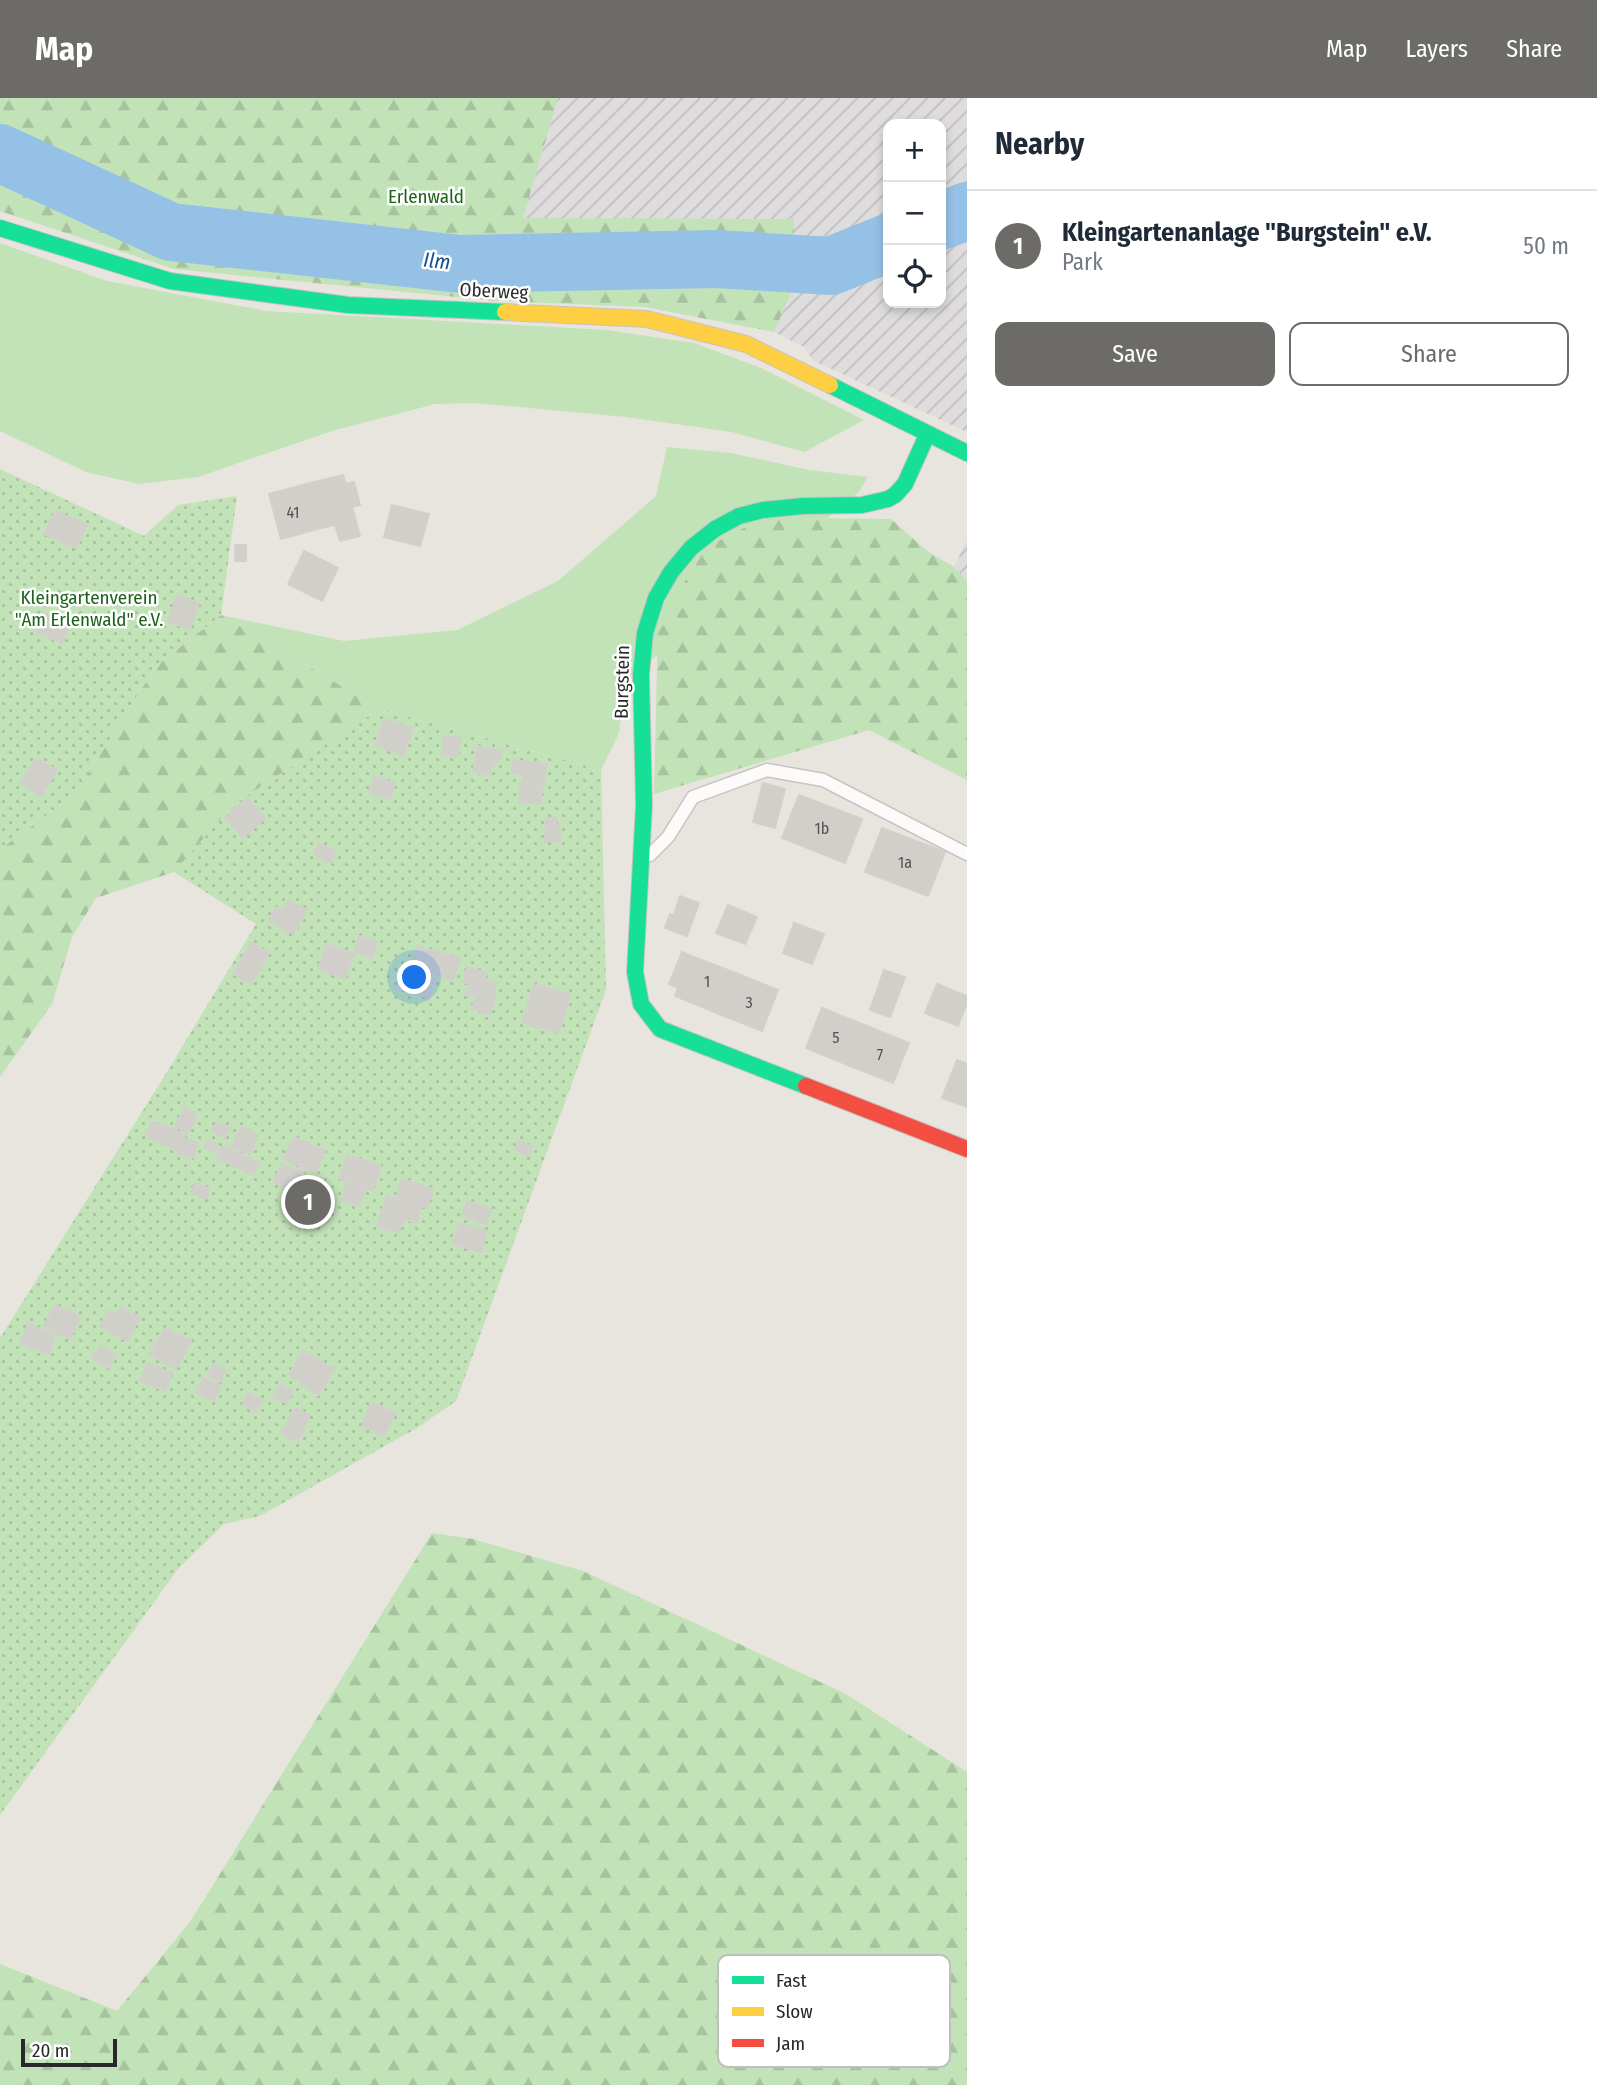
<!DOCTYPE html>
<meta charset="utf-8">
<style>
body{margin:0;font-family:"Fira Sans Condensed",sans-serif;background:#f2f2f3;color:#1f2937}
.controls{position:absolute;right:21px;top:21px;display:grid;overflow:hidden;border-radius:14px;box-shadow:0 4px 10px #0003}
.controls button{width:63px;height:63px;display:grid;place-items:center;padding:0;border:0;border-bottom:2px solid #e0e1e3;background:#fff;color:#1f2937;font:35px sans-serif}
.scale{position:absolute;left:21px;bottom:18px;width:96px;box-sizing:border-box;padding-left:7px;border:4px solid #292929;border-top:0;font-size:19px;line-height:24px;white-space:nowrap;color:#292929;-webkit-text-stroke:5px #fff;paint-order:stroke}
.you{position:absolute;left:415px;top:880px;width:24px;height:24px;margin:-18px;border:5px solid #fff;border-radius:50%;background:#1a73e8;box-shadow:0 0 0 10px #1a73e833}
.badge{display:grid;place-items:center;width:46px;height:46px;border-radius:50%;background:#6c6b68;color:#fff;font-size:23px;font-weight:700}
.pin{position:absolute;translate:-50% -50%;border:4px solid #fff;box-shadow:0 2px 7px #0006}
.list{margin:0;padding:0;list-style:none}
h2{display:flex;justify-content:space-between;align-items:center;height:91px;margin:0;padding:0 28px;font-size:30px}
h2 small{font-size:23px;font-weight:400;color:#747a83}
.list li{display:grid;grid-template-columns:46px 1fr auto;gap:21px;align-items:center;box-sizing:border-box;height:112px;padding:0 28px;border-top:2px solid #e0e1e3}
.list b{display:block;font-size:26px;white-space:nowrap}
.list p{margin:0;font-size:23px;white-space:nowrap;color:#747a83}
.list em{font-size:23px;font-style:normal;color:#747a83}
.actions{display:flex;gap:14px;padding:21px 28px}
.actions a{flex:1;padding:16px 0;border:2px solid #6c6b68;border-radius:14px;text-align:center;font-size:24px;color:#6c6b68}
.actions .main{background:#6c6b68;color:#fff}
.icon{flex:none;width:38px;height:38px;fill:none;stroke:currentColor;stroke-width:2;stroke-linecap:round;stroke-linejoin:round}
.map{position:relative;flex:none;width:967px;height:1987px;overflow:hidden}
header{display:flex;align-items:center;gap:42px;box-sizing:border-box;height:98px;padding:0 35px;background:#6c6b68;color:#fff}
header strong{font-size:33px}
nav{display:flex;gap:38px;margin-inline-start:auto;font-size:24px}
main{display:flex}
aside{flex:1;background:#fff}
.map>svg:first-child{display:block}
.industrial{fill:url(#industrial-furrows);fill-rule:evenodd}
.grass{fill:#c2e2b8}
.forest{fill:url(#forest-firs)}
.garden{fill:url(#garden-dots)}
.lines{fill:none;stroke-linecap:round;stroke-linejoin:round}
.river{stroke:#95c1e6;stroke-width:58}
.building{fill:#d0cfca;stroke:#d2d0cb;stroke-width:2}
.lane-casing{stroke:#c6c4c4;stroke-width:15}
.fast-casing{stroke:#c6c4c4;stroke-width:18}
.slow-casing{stroke:#c6c4c4;stroke-width:18}
.jam-casing{stroke:#c6c4c4;stroke-width:18}
.lane{stroke:#fcfbfa;stroke-width:12}
.fast{stroke:#16e098;stroke-width:16}
.slow{stroke:#ffcf43;stroke-width:16}
.jam{stroke:#f24e42;stroke-width:16}
.labels{text-anchor:middle;dominant-baseline:central;stroke-width:5;stroke-linejoin:round;paint-order:stroke}
.number-label{font-size:16px;fill:#545352}
.park-label{font-size:19px;fill:#1d631c;stroke:#fff}
.street-label{font-size:19px;fill:#292929;stroke:#fff}
.water-label{font-size:21px;font-style:italic;fill:#124e94;stroke:#fff}
.key{fill:#fff;stroke:#bfbfbf;stroke-width:2}
.key-label{font-size:19px;fill:#292929}
</style>
<header>
<strong>Map</strong>
<nav><a>Map</a><a>Layers</a><a>Share</a></nav>
</header>
<main>
<div class="map">
<svg width="967" height="1987" viewBox="0 0 967 1987">
<defs>
<pattern id="industrial-furrows" width="10" height="10" patternUnits="userSpaceOnUse" patternTransform="scale(1.75)"><rect width="10" height="10" fill="#dfdcdd"/><path d="M-1 1l2-2M0 10L10 0M9 11l2-2" fill="none" stroke="#bfbdbe"/></pattern>
<pattern id="forest-firs" width="22" height="20" patternUnits="userSpaceOnUse" patternTransform="scale(1.75)"><rect width="22" height="20" fill="#c2e2b8"/><path d="M5 1l3.5 6h-7zM16 11l3.5 6h-7z" fill="#a7c29e"/></pattern>
<pattern id="garden-dots" width="8" height="8" patternUnits="userSpaceOnUse" patternTransform="scale(1.75)"><rect width="8" height="8" fill="#c2e2b8"/><path d="M2 2h.1M6 6h.1" fill="none" stroke="#a7c29e" stroke-width="1.8" stroke-linecap="round"/></pattern>
</defs>
<rect width="100%" height="100%" fill="#e8e5de"/>
<g class="industrial">
<path d="M558 0H967V334L814 263 804 249 774 234 792 193 522 121ZM888 26H941V205H888Z"/>
<polygon points="967,442 967,483 954,469"/>
</g>
<g class="grass">
<polygon points="0,145 107,183 267,213 607,232 694,245 761,270 864,322 804,354 732,334 626,319 476,305 435,306 332,333 198,379 139,386 86,374 0,333"/>
<polygon points="667,349 731,355 809,372 868,379 859,394 626,582 619,635 601,672 380,611 221,517 344,543 457,532 558,483 656,398"/>
</g>
<g class="forest">
<polygon points="0,0 558,0 523,120 794,121 792,193 774,234 644,209 497,203 174,171 0,113"/>
<polygon points="815,420 891,421 927,453 954,469 967,483 967,682 869,632 654,696 658,527 706,449 758,423"/>
<polygon points="221,517 380,611 233,707 174,774 96,800 72,839 52,906 0,979 0,751 74,697 156,568"/>
<polygon points="432,1435 473,1441 583,1473 844,1595 967,1674 967,1987 0,1987 0,1866 117,1913 190,1824"/>
</g>
<g class="garden">
<polygon points="0,371 144,438 178,407 237,398 221,517 156,568 74,697 0,751"/>
<polygon points="380,611 601,672 606,892 456,1303 417,1330 260,1418 224,1426 178,1471 0,1717 0,1240 167,974 256,826 174,774 233,707"/>
</g>
<g class="lines">
<g class="river">
<polyline points="0,55 171,134 460,166 717,161 831,168 888,145"/>
<polyline points="941,123 967,113"/>
</g>
</g>
<g class="building">
<polygon points="343,377 346,386 354,384 360,407 352,409 360,438 340,443 335,427 317,431 306,386"/>
<polygon points="306,386 317,431 281,441 269,396"/>
<polygon points="392,407 429,416 420,448 384,439"/>
<polygon points="55,413 87,427 76,450 44,436"/>
<rect x="235" y="447" width="11" height="16"/>
<polygon points="304,453 338,470 322,503 288,486"/>
<polygon points="177,497 199,505 190,531 168,524"/>
<polygon points="43,515 70,528 62,545 36,534"/>
<polygon points="384,621 413,630 404,657 376,648"/>
<polygon points="445,638 461,641 457,659 442,656"/>
<polygon points="478,648 502,653 500,661 491,670 490,677 473,674"/>
<polygon points="36,660 57,672 41,698 21,685"/>
<polygon points="513,662 547,666 544,685 523,683 524,676 512,675"/>
<polygon points="374,679 395,685 390,701 369,695"/>
<polygon points="520,685 543,687 541,706 519,704"/>
<polygon points="763,685 785,691 775,730 753,724"/>
<polygon points="799,697 862,721 845,765 782,740"/>
<polygon points="247,700 265,720 243,740 225,720"/>
<polygon points="546,720 556,720 556,727 560,728 560,744 545,743"/>
<polygon points="882,730 945,754 928,798 865,774"/>
<polygon points="319,745 336,753 331,765 314,757"/>
<polygon points="680,798 699,805 687,838 665,830 670,816 674,817"/>
<polygon points="289,802 307,812 294,836 269,823 276,809 283,813"/>
<polygon points="728,807 757,819 745,846 716,835"/>
<polygon points="794,825 824,836 812,866 783,855"/>
<polygon points="359,838 377,844 372,860 354,854"/>
<polygon points="251,844 269,855 251,886 233,876"/>
<polygon points="327,846 354,856 345,881 318,871"/>
<polygon points="417,848 460,860 453,882 410,869"/>
<polygon points="682,854 691,858 678,890 669,886"/>
<polygon points="691,858 736,875 719,916 675,898"/>
<polygon points="403,869 436,880 429,900 397,890"/>
<polygon points="467,869 487,875 485,882 496,885 494,894 463,884"/>
<polygon points="884,872 905,879 890,919 870,912"/>
<polygon points="736,875 778,892 762,933 719,916"/>
<polygon points="533,886 570,896 565,914 528,904"/>
<polygon points="937,886 967,898 967,905 958,928 925,915"/>
<polygon points="468,888 496,896 490,916 472,911 476,899 465,897"/>
<polygon points="528,904 565,914 559,935 522,925"/>
<polygon points="822,910 867,928 850,968 806,950"/>
<polygon points="867,928 909,945 893,985 850,968"/>
<polygon points="957,962 967,966 967,1009 942,1000"/>
<polygon points="184,1010 197,1016 188,1035 175,1029"/>
<polygon points="152,1024 165,1028 158,1044 146,1038"/>
<polygon points="217,1024 230,1030 225,1040 213,1033"/>
<polygon points="165,1028 185,1037 178,1052 158,1044"/>
<polygon points="240,1029 258,1037 250,1057 231,1049"/>
<polygon points="294,1039 325,1053 315,1075 284,1061"/>
<polygon points="184,1040 198,1046 191,1062 177,1055"/>
<polygon points="208,1042 217,1046 214,1054 205,1050"/>
<polygon points="518,1043 532,1048 529,1058 515,1053"/>
<polygon points="222,1048 259,1065 254,1077 216,1060"/>
<polygon points="347,1057 381,1068 373,1093 339,1081"/>
<polygon points="281,1066 304,1074 297,1094 274,1085"/>
<polygon points="402,1081 433,1091 427,1110 396,1100"/>
<polygon points="196,1084 210,1091 205,1101 191,1094"/>
<polygon points="346,1086 365,1091 360,1108 341,1102"/>
<polygon points="387,1098 421,1109 416,1125 403,1121 399,1135 377,1128"/>
<polygon points="467,1103 491,1111 486,1126 462,1118"/>
<polygon points="459,1125 487,1133 481,1154 453,1146"/>
<polygon points="55,1207 81,1219 70,1241 44,1228"/>
<polygon points="121,1209 140,1219 127,1243 100,1228 109,1212 117,1216"/>
<polygon points="28,1226 56,1236 49,1256 20,1246"/>
<polygon points="165,1230 191,1243 176,1271 150,1257"/>
<polygon points="100,1248 116,1257 109,1270 92,1261"/>
<polygon points="303,1253 316,1260 301,1284 289,1277"/>
<polygon points="316,1260 334,1271 319,1297 300,1286"/>
<polygon points="148,1265 172,1275 165,1293 140,1282"/>
<polygon points="213,1266 226,1272 221,1284 208,1278"/>
<polygon points="203,1280 221,1288 214,1303 196,1295"/>
<polygon points="280,1286 293,1293 287,1305 273,1299"/>
<polygon points="248,1295 262,1302 256,1314 242,1307"/>
<polygon points="372,1304 395,1315 384,1338 362,1328"/>
<polygon points="294,1310 310,1317 298,1344 281,1336"/>
</g>
<g class="lines">
<g class="lane-casing">
<polyline id="lane" points="650,757 668,739 693,699 767,672 823,682 967,756"/>
</g>
<g class="fast-casing">
<g id="fast">
<polyline points="0,130 170,183 348,207 505,214"/>
<polyline points="830,287 967,355"/>
<polyline points="806,988 660,931 641,906 635,874 644,707 641,577 645,535 656,500 671,474 691,450 715,431 739,418 763,412 803,408 862,407 888,401 895,397 905,386 927,337"/>
</g>
</g>
<g class="slow-casing">
<polyline id="slow" points="505,214 647,221 746,246 830,287"/>
</g>
<g class="jam-casing">
<polyline id="jam" points="806,988 967,1051"/>
</g>
<use href="#lane" class="lane"/>
<use href="#fast" class="fast"/>
<use href="#slow" class="slow"/>
<use href="#jam" class="jam"/>
</g>
<g class="labels">
<g class="number-label">
<text x="293" y="414">41</text>
<text x="822" y="730">1b</text>
<text x="905" y="764">1a</text>
<text x="707" y="883">1</text>
<text x="749" y="904">3</text>
<text x="836" y="939">5</text>
<text x="880" y="956">7</text>
</g>
<g class="park-label">
<text x="426" y="98">Erlenwald</text>
<text x="89" y="499">Kleingartenverein<tspan x="89" dy="22">"Am Erlenwald" e.V.</tspan></text>
</g>
<g class="street-label">
<text transform="translate(494 193) rotate(3)">Oberweg</text>
<text transform="translate(622 584) rotate(-89)">Burgstein</text>
</g>
<g class="water-label">
<text transform="translate(437 163) rotate(6)">Ilm</text>
</g>
</g>
<rect x="718" y="1857" width="232" height="112" rx="10" class="key"/>
<rect x="732" y="1878" width="32" height="8" fill="#16e098"/>
<rect x="732" y="1909" width="32" height="9" fill="#ffcf43"/>
<rect x="732" y="1941" width="32" height="8" fill="#f24e42"/>
<g class="key-label">
<text x="776" y="1889">Fast</text>
<text x="776" y="1920">Slow</text>
<text x="776" y="1952">Jam</text>
</g>
</svg>
<div class="controls">
<button>+</button>
<button>−</button>
<button><svg class="icon" aria-label="locate" viewBox="0 0 24 24"><circle cx="12" cy="12" r="6"/><path d="M12 2v4M12 18v4M2 12h4M18 12h4"/></svg></button>
</div>
<div class="scale">20 m</div>
<div class="you"></div>
<div class="pin badge" style="left:308px;top:1104px">1</div>
</div>
<aside>
<h2>Nearby<small></small></h2>
<ul class="list">
<li><span class="badge">1</span><div><b>Kleingartenanlage &quot;Burgstein&quot; e.V.</b><p>Park</p></div><em>50 m</em></li>
</ul>
<div class="actions"><a class="main">Save</a><a>Share</a></div>
</aside>
</main>
